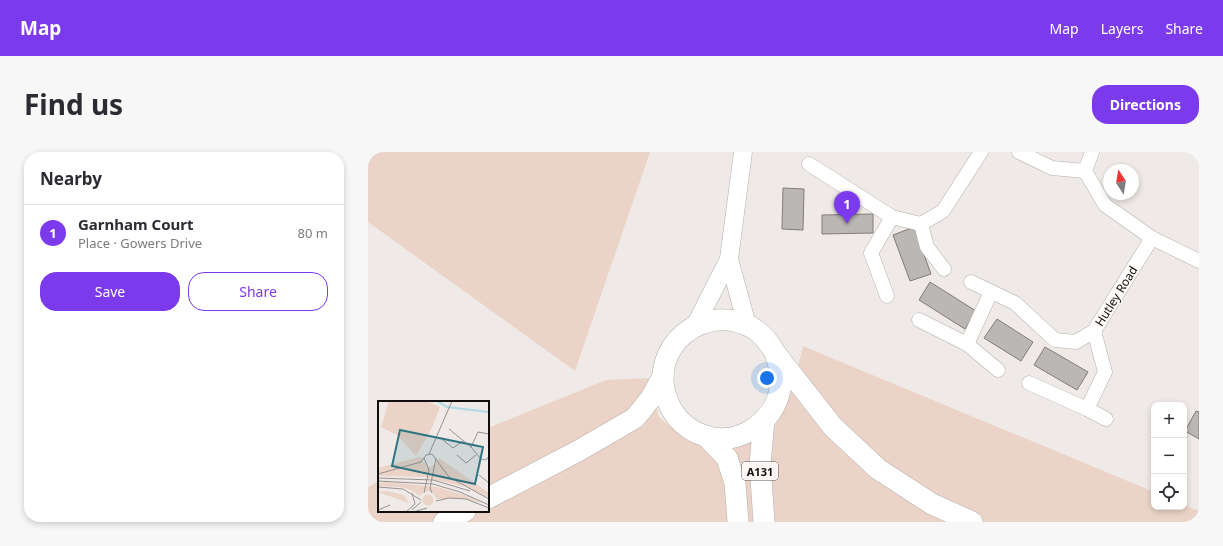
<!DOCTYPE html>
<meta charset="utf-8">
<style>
body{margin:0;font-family:"Noto Sans",sans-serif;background:#f7f7f7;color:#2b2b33}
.controls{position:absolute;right:12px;bottom:12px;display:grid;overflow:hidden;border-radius:8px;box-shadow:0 2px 6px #0003}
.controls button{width:36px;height:36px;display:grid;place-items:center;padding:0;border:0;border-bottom:1px solid #e1e1e2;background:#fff;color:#2b2b33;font:20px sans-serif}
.compass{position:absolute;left:735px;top:12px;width:36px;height:36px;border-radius:50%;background:#fff;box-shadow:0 2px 6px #0003;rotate:348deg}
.you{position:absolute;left:399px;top:226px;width:14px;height:14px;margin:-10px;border:3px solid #fff;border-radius:50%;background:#1a73e8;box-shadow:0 0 0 6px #1a73e833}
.badge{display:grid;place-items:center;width:26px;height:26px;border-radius:50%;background:#7c3aed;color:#fff;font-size:13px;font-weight:700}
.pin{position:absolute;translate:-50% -33px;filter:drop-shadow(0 1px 2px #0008)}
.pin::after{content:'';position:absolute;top:21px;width:14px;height:12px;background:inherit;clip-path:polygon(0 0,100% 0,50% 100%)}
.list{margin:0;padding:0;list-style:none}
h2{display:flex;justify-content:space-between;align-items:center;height:52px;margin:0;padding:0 16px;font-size:17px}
h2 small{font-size:13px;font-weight:400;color:#7c7c81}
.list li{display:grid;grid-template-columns:26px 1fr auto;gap:12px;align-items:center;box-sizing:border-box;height:56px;padding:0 16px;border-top:1px solid #e1e1e2}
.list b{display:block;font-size:15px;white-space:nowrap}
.list p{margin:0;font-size:13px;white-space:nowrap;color:#7c7c81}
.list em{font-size:13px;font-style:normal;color:#7c7c81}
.actions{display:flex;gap:8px;padding:12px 16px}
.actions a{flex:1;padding:9px 0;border:1px solid #7c3aed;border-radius:16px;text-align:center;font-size:14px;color:#7c3aed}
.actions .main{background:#7c3aed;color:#fff}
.icon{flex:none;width:22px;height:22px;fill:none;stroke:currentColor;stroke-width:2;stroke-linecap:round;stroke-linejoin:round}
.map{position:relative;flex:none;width:831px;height:370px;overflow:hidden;border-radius:16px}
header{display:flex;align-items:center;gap:24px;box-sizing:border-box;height:56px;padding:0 20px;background:#7c3aed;color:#fff}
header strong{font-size:19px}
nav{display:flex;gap:22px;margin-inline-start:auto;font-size:14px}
.intro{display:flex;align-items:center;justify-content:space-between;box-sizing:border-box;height:96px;padding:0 24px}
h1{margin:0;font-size:28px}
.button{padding:10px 18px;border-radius:16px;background:#7c3aed;color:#fff;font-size:14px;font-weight:700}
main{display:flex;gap:24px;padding:0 24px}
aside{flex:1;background:#fff;border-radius:16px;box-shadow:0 2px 6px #0003}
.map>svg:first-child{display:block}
.green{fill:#ebd4c7}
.building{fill:#bbb7b4;stroke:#817c7a}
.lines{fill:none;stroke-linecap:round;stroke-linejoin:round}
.minor-casing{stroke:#b4afad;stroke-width:15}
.major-casing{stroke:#b4afad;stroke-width:19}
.highway-casing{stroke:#b4afad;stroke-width:22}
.minor{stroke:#fff;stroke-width:14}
.major{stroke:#fff;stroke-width:18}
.highway{stroke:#fff;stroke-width:21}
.labels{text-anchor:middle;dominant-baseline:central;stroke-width:3;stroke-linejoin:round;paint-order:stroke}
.shield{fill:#fcf7f5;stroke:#575553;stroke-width:1}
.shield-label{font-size:11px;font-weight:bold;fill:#100f0e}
.street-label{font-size:12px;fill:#100f0e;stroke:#fcf7f5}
.inset-river{fill:none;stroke:#addae4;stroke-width:2}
.inset-road{fill:none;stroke:#969290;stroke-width:1}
.view{fill:#2f7482;fill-opacity:0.15;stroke:#2f7482;stroke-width:2}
.inset-edge{fill:none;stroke:#100f0e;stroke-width:2}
</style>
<header>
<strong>Map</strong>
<nav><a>Map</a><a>Layers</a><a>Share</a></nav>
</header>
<div class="intro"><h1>Find us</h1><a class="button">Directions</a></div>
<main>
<aside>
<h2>Nearby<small></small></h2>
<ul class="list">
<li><span class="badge">1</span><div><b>Garnham Court</b><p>Place · Gowers Drive</p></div><em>80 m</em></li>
</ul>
<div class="actions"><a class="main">Save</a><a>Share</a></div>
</aside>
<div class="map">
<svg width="831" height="370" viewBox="0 0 831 370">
<rect width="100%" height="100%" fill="#efeae7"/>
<g class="green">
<polygon points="0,0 282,0 207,219 0,70"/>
<polygon points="435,194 786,340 786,355 816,355 816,353 831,359 831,370 0,370 0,335 11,329 11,359 120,359 120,276 238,228 280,226 291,265 317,287 360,297 407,274 424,239"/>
</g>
<g class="building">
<polygon points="415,36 436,37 435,78 414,77"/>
<polygon points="505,62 505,81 454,82 454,63"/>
<polygon points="546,75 563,122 542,129 525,83"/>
<polygon points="562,130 608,159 597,177 551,148"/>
<polygon points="629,167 665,190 653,209 616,186"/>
<polygon points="677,195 720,220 709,238 666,213"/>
<polygon points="828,259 831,260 831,287 817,279"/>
</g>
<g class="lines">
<g class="minor-casing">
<g id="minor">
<polyline points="651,0 684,16 717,19"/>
<polyline points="724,0 717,19 737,53 784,86 831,109"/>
<polyline points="441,12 524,65 553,72 575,59 613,0"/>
<polyline points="553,72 559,95 576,117"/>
<polyline points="603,130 647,151 687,188 708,190 726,179 784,86"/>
<polyline points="519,144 503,101 524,65"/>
<polyline points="551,168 599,192 630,218"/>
<polyline points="599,192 623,140"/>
<polyline points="661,231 719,257 738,267"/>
<polyline points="719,257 737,220 726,179"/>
</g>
</g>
<g class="major-casing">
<g id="major">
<polyline points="361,107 379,173"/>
<polyline points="327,174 361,107 375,0"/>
</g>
</g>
<g class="highway-casing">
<g id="highway">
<path d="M407 201C411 213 415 224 412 237 407 270 370 295 337 284 319 278 307 267 300 250 277 195 338 146 388 178 396 184 402 192 407 201L465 275 510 317 564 352 604 370"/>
<polyline points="338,284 359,306 367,331 370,370"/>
<polyline points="120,346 210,299 267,266 283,246 295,224"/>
<polyline points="76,370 97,359"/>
<polyline points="396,370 392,312 396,268"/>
</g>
</g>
<use href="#minor" class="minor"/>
<use href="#major" class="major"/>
<use href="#highway" class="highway"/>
</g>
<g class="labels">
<rect class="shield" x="374" y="310" width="36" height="18" rx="3"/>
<g class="shield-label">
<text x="392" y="319">A131</text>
</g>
<g class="street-label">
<text transform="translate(748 144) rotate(-58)">Hutley Road</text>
</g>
</g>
<g transform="translate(10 249)">
<rect width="111" height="111" fill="#efeae7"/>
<path d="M11 0H49L62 6 54 27 38 55 19 34 3 26ZM41 56 45 57V61L51 66 57 64 61 57 111 92V97L86 84 82 85 46 76 0 75V67ZM8 81 59 86 93 96 102 102 90 98H59L54 91 46 90 42 95 33 89 22 86 0 85V82ZM9 90 26 94 31 102 0 91ZM44.5 99a5.5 5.5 0 1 1 11 0a5.5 5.5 0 1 1-11 0Z" fill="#ebd4c7"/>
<path class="inset-river" d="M59 0 69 6 111 11"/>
<path class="inset-road" d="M71 28 93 46M111 33 100 31 93 46 103 58 108 59 111 55M65 39 75 47 85 40M51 53 74 0M79 54 88 62 98 54M0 73 43 61 48 54 54 53 71 76 111 98M101 74 111 82M0 77 55 79 92 90M0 80 55 83 82 91 111 104M0 86 25 88 43 99M46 92 51 69 46 57M54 92 52 87 58 57M58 100 71 97 88 98 111 107M0 109 12 104M34 109 43 101M29 110 37 103 34 92M35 111 49 107"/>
<path class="view" d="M22 29 105 46 97 83 14 65Z"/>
<rect width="111" height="111" class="inset-edge"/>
</g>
</svg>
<div class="controls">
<button>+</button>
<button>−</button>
<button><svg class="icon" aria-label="locate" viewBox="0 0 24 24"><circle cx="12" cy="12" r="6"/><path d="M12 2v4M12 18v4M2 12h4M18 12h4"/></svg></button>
</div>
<svg class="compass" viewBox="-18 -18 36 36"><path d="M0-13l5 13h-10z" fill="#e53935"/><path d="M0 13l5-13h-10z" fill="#7c7c81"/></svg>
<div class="you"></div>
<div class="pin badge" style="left:479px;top:72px">1</div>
</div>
</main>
